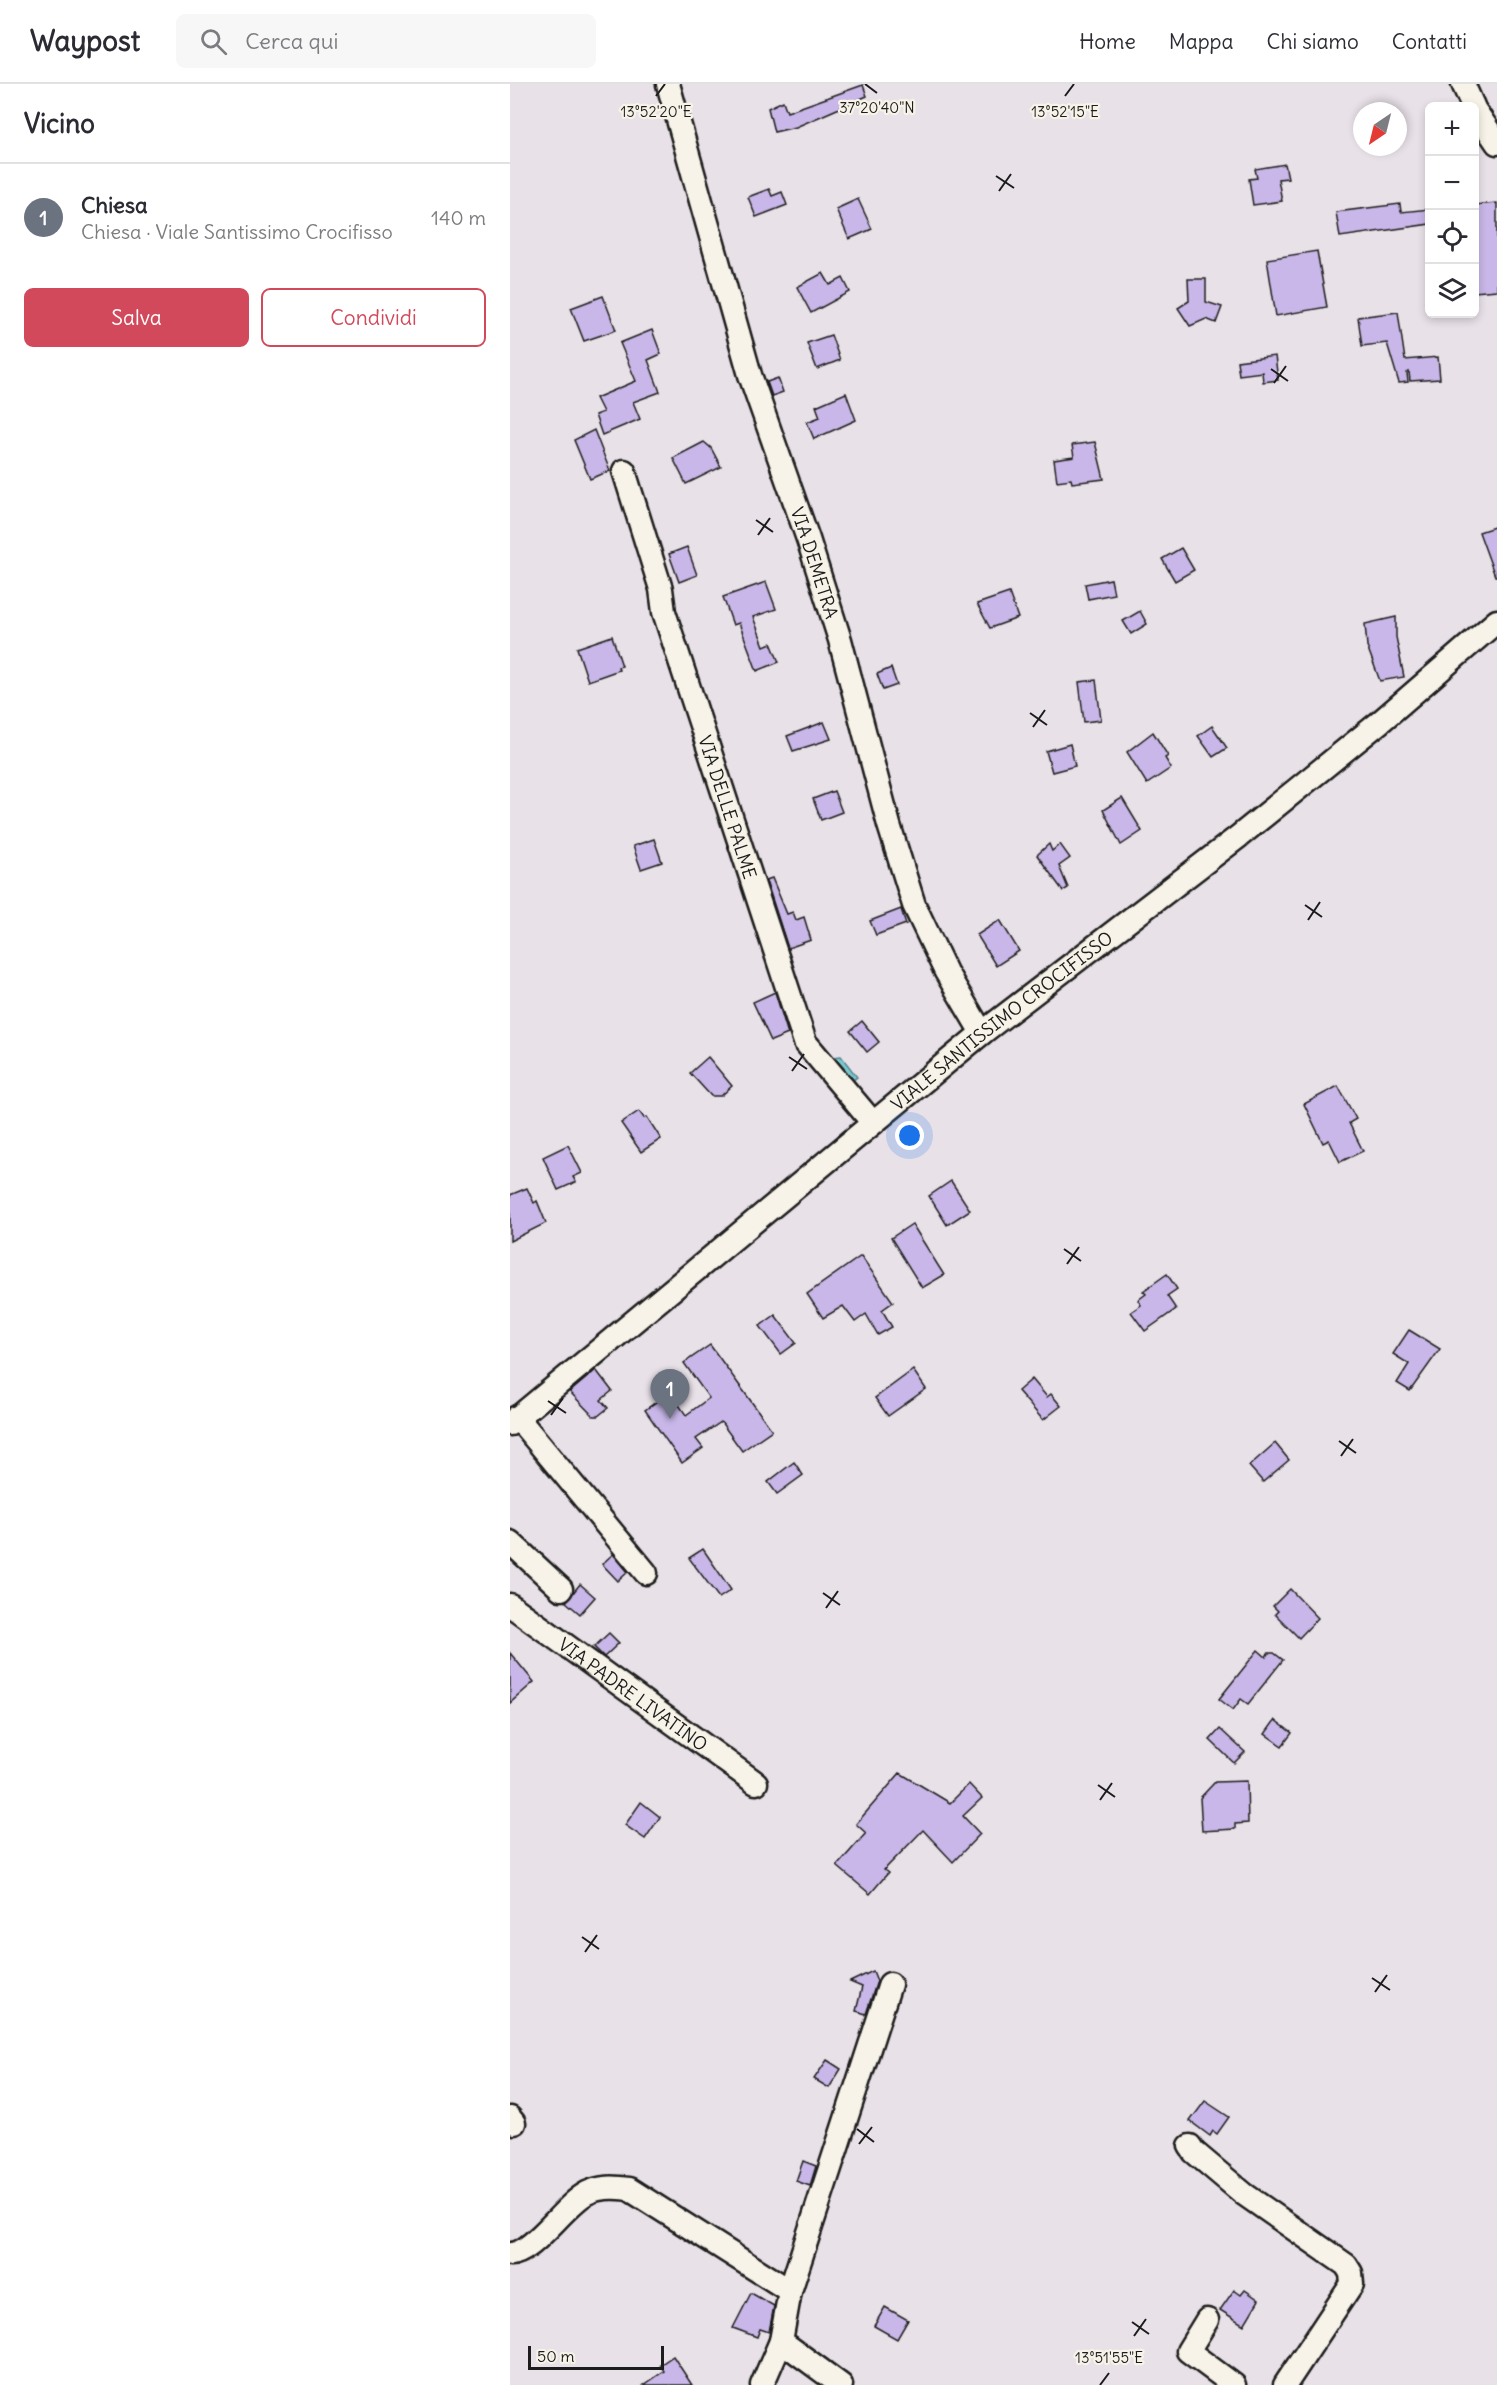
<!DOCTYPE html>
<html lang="it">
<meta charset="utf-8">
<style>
body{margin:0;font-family:Delius,sans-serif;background:#f7f7f7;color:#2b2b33}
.controls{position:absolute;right:18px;top:18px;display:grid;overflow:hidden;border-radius:9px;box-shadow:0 3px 9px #0003}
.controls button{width:54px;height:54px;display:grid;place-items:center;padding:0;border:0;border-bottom:2px solid #e1e1e2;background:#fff;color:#2b2b33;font:30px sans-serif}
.compass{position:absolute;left:843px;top:18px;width:54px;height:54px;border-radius:50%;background:#fff;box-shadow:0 3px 9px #0003;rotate:215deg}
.scale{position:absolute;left:18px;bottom:15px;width:136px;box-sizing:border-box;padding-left:6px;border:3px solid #1c1c1c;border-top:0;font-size:16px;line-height:21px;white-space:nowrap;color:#1c1c1c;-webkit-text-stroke:4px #f7f3e8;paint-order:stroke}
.you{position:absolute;left:400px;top:1052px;width:21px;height:21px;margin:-15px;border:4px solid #fff;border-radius:50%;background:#1a73e8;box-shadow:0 0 0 9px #1a73e833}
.badge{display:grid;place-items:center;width:39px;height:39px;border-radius:50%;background:#d1495b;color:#fff;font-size:20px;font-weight:700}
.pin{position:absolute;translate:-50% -50px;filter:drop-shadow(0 2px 3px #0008)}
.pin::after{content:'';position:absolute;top:32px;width:21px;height:18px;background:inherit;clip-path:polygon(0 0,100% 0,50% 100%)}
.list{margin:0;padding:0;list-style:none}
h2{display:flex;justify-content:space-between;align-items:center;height:78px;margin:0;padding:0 24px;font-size:26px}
h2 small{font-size:20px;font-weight:400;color:#7c7c81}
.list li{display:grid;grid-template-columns:39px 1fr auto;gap:18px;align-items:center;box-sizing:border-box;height:108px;padding:0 24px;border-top:2px solid #e1e1e2}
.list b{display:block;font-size:22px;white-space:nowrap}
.list p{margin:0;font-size:20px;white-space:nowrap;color:#7c7c81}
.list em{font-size:20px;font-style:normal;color:#7c7c81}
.actions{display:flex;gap:12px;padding:18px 24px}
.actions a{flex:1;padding:14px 0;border:2px solid #d1495b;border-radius:9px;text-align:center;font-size:21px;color:#d1495b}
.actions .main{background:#d1495b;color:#fff}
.icon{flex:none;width:33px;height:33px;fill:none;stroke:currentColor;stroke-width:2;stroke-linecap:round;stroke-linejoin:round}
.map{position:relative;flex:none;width:987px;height:2301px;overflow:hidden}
header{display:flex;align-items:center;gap:36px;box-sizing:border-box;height:84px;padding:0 30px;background:#fff;border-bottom:2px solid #e1e1e2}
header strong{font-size:28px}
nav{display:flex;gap:33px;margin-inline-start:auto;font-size:21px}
.search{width:420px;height:54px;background:#f7f7f7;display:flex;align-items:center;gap:15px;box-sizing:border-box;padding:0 21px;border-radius:9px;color:#7c7c81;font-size:22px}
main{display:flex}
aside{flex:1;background:#fff}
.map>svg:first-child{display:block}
.water{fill:#79cad2;stroke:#548489;stroke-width:1.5}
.building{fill:#c8b7e8;stroke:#1c1c1c;stroke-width:1.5}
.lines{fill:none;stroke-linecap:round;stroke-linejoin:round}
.minor-casing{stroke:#1c1c1c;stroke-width:27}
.minor{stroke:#f7f3e8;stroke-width:22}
.ticks{fill:none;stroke:#1c1c1c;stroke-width:2}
.labels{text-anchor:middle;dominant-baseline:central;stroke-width:4.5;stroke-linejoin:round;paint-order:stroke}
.street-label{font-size:18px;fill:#1c1c1c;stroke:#f7f3e8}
.ticks-label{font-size:15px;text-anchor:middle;fill:#1c1c1c;stroke:#f7f3e8;stroke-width:4.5;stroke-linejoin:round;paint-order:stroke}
</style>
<header>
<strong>Waypost</strong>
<div class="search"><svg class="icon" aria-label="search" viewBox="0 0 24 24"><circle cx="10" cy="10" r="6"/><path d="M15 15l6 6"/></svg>Cerca qui</div>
<nav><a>Home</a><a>Mappa</a><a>Chi siamo</a><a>Contatti</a></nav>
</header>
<main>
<aside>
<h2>Vicino<small></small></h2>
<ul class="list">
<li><span class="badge" style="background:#6b7280">1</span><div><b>Chiesa</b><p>Chiesa · Viale Santissimo Crocifisso</p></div><em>140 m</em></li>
</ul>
<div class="actions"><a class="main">Salva</a><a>Condividi</a></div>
</aside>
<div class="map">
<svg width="987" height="2301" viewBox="0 0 987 2301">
<rect width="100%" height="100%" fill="#e9e1e8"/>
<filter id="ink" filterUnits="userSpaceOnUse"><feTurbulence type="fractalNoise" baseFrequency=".0167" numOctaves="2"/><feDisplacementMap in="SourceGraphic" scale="12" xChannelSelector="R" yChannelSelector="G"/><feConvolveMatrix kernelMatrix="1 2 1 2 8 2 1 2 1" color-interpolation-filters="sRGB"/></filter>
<g filter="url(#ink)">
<polygon class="water" points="331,972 347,993 337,1001 321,976 323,973"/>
<g class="building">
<polygon points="353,1 357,12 286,43 264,48 258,24 273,17 277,28"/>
<polygon points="775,80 778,94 768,95 772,117 743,121 739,95 747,94 745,85"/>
<polygon points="259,105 262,112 272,108 277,121 246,133 238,113"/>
<polygon points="348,115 362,145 339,155 326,125"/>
<polygon points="987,119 987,206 964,208 964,164 967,164 964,121"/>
<polygon points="890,120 891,128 920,125 920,140 830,153 826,128"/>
<polygon points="807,167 817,223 766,232 757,175"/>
<polygon points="313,189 320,201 333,194 340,208 301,229 287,203"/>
<polygon points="678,195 696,195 696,218 712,223 706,239 696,235 680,242 668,224 679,217"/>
<polygon points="93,212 106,246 74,257 61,224"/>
<polygon points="888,228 895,276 928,273 930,295 900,297 899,288 897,289 898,298 889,299 877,259 852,262 848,233"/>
<polygon points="142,246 151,270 138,276 150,308 123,318 130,335 92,351 85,331 93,328 86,314 126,297 110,259"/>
<polygon points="321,251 330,276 307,285 297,259"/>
<polygon points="765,272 768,296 753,298 752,288 729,291 727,277"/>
<polygon points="268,294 273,308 262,312 257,298"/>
<polygon points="336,309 346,336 304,355 297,338 310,333 306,322"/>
<polygon points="84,346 100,387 80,395 64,356"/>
<polygon points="194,358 201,364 211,383 176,400 163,374"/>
<polygon points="585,358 594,395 562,399 561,395 547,397 544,376 564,373 562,361"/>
<polygon points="987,442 987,492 985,492 969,448"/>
<polygon points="177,463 187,491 169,498 159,470"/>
<polygon points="671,464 684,486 665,497 652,475"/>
<polygon points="601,495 604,510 578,515 575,500"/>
<polygon points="256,498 266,525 243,533 254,562 261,559 269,578 247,587 229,539 223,541 213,513"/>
<polygon points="499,509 508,534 480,544 467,520"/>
<polygon points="630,527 637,540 621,550 613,537"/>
<polygon points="886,533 886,553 894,593 870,597 857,562 855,540"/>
<polygon points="102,552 112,582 108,583 109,586 78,597 67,564"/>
<polygon points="381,584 387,601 373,606 367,590"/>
<polygon points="586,596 591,636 574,638 569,598"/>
<polygon points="314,638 321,655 283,667 277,652"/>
<polygon points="702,642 717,664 703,673 688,652"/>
<polygon points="643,648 658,672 655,674 661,684 637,700 617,668"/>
<polygon points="560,660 565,682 542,688 536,667"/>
<polygon points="324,707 332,728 311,736 303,715"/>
<polygon points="612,714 632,747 611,761 593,726"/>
<polygon points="144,755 152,778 131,785 123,762"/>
<polygon points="539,760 542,767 550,760 560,774 549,782 558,804 553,807 527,771"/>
<polygon points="262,794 277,830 283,828 286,836 294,833 301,856 278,864 256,796"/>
<polygon points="391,825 396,840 366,851 360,837"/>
<polygon points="490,836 509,867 486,882 467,851"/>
<polygon points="265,908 278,950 261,957 243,918"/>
<polygon points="352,937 369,958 357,968 340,947"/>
<polygon points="198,973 222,1002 211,1012 201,1012 180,989"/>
<polygon points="828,1002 846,1035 839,1039 853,1067 830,1078 819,1056 813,1059 794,1020"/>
<polygon points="129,1027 134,1034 137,1033 151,1055 131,1068 111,1039"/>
<polygon points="58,1061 72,1089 63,1093 66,1098 48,1106 33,1073"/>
<polygon points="441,1097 460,1126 437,1141 419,1112"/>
<polygon points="17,1104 24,1119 27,1117 36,1139 0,1157 0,1111"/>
<polygon points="402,1140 434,1191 412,1204 381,1154"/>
<polygon points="351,1172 383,1218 372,1226 382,1243 368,1251 356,1230 345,1238 333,1222 313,1234 297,1210"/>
<polygon points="657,1190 667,1205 657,1212 666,1225 635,1247 621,1228 631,1221 628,1216 636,1210 633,1207"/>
<polygon points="265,1231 286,1259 271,1270 250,1242"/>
<polygon points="899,1246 930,1265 900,1307 887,1299 899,1280 883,1270"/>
<polygon points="200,1261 262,1346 232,1367 211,1338 186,1355 193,1364 172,1379 135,1326 160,1308 176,1331 199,1314 174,1279"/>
<polygon points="86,1286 102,1307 91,1316 98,1324 88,1332 83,1332 60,1308"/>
<polygon points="403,1286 416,1305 378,1332 365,1314"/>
<polygon points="522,1295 537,1313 541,1310 551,1322 533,1336 508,1307"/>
<polygon points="765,1359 779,1376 753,1398 739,1382"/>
<polygon points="284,1378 293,1391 267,1410 258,1398"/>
<polygon points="193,1465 221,1506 209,1514 179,1474"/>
<polygon points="103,1470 118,1488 108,1497 92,1480"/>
<polygon points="70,1500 85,1513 70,1530 56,1518"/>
<polygon points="780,1505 808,1534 789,1554 765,1530 768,1527 763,1522"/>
<polygon points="99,1549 109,1559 94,1573 84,1563"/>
<polygon points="748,1566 756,1573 758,1569 764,1569 773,1576 738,1620 731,1615 723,1626 709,1615"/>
<polygon points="0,1569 24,1598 0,1619"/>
<polygon points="765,1636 782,1649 772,1662 755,1650"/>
<polygon points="710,1645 735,1668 724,1679 700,1656"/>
<polygon points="390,1689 440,1719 459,1700 472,1714 453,1732 470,1750 443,1778 413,1746 374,1786 378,1789 360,1810 327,1782 356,1749 346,1740"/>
<polygon points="737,1697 738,1739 725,1740 725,1745 692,1747 690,1714 705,1698"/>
<polygon points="131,1718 150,1733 135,1755 115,1741"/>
<polygon points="363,1887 367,1897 356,1930 346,1927 352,1903 340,1898"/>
<polygon points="317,1976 331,1985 319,2004 304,1995"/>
<polygon points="695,2017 719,2033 707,2050 703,2047 700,2052 680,2037"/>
<polygon points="293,2077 306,2082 300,2102 286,2097"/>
<polygon points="724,2206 731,2211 735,2206 749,2216 734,2241 710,2226"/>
<polygon points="241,2209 264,2222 259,2248 250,2245 247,2253 223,2244"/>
<polygon points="375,2223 398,2236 387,2255 364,2242"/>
<polygon points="163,2272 182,2301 134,2301 154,2287 150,2281"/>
</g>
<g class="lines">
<g class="minor-casing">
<g id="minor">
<path id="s1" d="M158 0 240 291 298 455 330 556 379 741 404 821 436 888 472 949"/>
<polyline points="953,0 963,22"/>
<polyline points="964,25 987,59"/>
<path id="s2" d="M114 387 151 505 154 528 295 958 363 1039"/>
<polyline points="7,1333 136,1489"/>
<path id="s3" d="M0 1340 472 949 728 753 870 638 987 537"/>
<polyline points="0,1458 51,1505"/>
<path id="s4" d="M0 1521 246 1699"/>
<polyline points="0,2034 4,2039"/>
<polyline points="680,2062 684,2068 734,2110 836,2181 841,2189 842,2200 775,2301"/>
<path d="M0 2170C22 2171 55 2120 77 2109 90 2102 105 2103 119 2105L280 2207"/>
<polyline points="697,2236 678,2267 724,2301"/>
<polyline points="252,2301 271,2257"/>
<polyline points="331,2301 271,2257 280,2207 380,1900"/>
</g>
</g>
<use href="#minor" class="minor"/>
</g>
</g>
<path class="ticks" d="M355 0 367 9M146 12 155 0M555 12 564 0M486 92 504 104M489 107 501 90M761 285 778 297M764 299 776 282M246 436 263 448M248 451 260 434M520 629 537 641M523 643 535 626M795 821 812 833M798 836 810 818M279 973 297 985M282 987 294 970M554 1165 571 1177M557 1180 569 1163M38 1317 56 1329M41 1331 53 1314M829 1357 846 1369M831 1372 843 1355M313 1509 330 1521M316 1524 328 1507M588 1701 605 1713M590 1716 602 1699M72 1853 89 1865M75 1868 87 1851M862 1894 880 1906M865 1908 877 1891M347 2045 364 2058M349 2060 362 2043M622 2238 639 2250M624 2252 636 2235M590 2301 599 2289"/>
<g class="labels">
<g class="street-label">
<text stroke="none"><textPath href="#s1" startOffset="501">VIA DEMETRA</textPath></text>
<text stroke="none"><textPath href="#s2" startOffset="352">VIA DELLE PALME</textPath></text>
<text stroke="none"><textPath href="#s3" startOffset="636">VIALE SANTISSIMO CROCIFISSO</textPath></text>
<text stroke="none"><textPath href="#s4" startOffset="152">VIA PADRE LIVATINO</textPath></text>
</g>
</g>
<g class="ticks-label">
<text x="367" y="29">37°20'40"N</text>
<text x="146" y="33">13°52'20"E</text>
<text x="555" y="33">13°52'15"E</text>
<text x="599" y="2279">13°51'55"E</text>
</g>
</svg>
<div class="controls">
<button>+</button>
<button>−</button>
<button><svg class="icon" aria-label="locate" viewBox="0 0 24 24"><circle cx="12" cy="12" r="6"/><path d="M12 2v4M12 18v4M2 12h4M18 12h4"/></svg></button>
<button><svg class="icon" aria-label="layers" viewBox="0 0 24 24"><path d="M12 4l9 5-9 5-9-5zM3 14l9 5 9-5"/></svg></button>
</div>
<svg class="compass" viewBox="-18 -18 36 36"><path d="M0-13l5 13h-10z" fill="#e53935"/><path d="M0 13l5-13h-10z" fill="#7c7c81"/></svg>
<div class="scale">50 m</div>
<div class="you"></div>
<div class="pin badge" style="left:160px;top:1335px;background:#6b7280">1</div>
</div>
</main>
